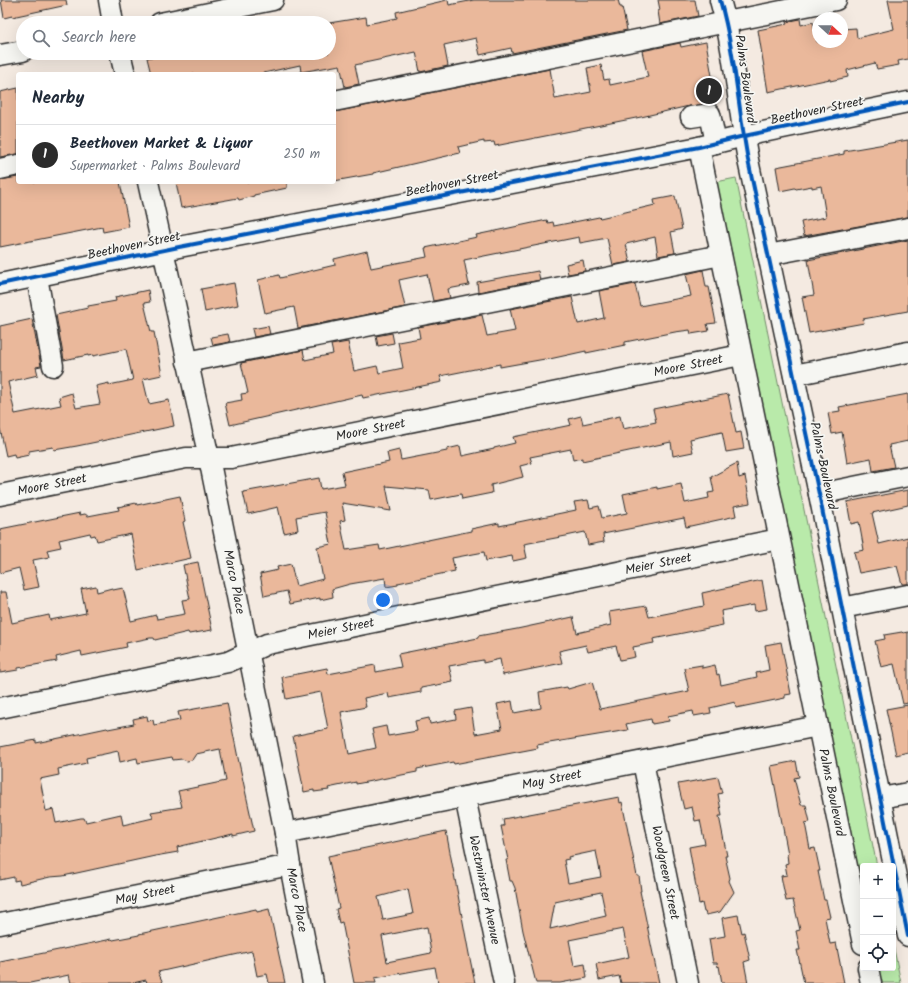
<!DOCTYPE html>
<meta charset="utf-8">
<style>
body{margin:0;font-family:Kalam,sans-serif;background:#f2f2f3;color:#1f2937}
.controls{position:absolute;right:12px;bottom:12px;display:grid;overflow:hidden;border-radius:4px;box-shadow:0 4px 16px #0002}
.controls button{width:36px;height:36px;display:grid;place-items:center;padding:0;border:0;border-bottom:1px solid #e0e1e3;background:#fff;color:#1f2937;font:20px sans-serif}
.compass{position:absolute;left:812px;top:12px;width:36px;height:36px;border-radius:50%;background:#fff;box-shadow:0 4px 16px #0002;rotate:111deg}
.you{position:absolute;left:383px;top:600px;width:14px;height:14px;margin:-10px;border:3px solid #fff;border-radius:50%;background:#1a73e8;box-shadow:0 0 0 6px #1a73e833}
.badge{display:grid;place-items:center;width:26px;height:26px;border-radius:50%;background:#2b2b2b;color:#fff;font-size:13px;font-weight:700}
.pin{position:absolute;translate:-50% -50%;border:2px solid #fff;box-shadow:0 1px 4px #0006}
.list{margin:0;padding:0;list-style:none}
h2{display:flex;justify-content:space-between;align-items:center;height:52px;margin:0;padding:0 16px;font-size:17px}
h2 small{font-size:13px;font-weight:400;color:#747a83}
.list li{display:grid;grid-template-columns:26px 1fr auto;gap:12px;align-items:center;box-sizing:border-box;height:60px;padding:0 16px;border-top:1px solid #e0e1e3}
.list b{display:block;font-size:15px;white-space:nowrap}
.list p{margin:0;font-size:13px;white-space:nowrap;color:#747a83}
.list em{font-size:13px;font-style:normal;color:#747a83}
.icon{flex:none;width:22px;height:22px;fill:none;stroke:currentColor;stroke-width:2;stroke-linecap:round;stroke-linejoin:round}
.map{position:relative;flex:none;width:908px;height:983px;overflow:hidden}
.search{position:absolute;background:#fff;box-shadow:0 4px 16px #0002;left:16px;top:16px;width:320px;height:44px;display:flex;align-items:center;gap:10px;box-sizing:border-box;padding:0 14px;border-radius:22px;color:#747a83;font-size:15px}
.panel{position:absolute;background:#fff;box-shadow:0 4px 16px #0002;left:16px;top:72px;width:320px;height:112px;border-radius:4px}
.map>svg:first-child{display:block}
.green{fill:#b9eaaa;stroke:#728a6a}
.building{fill:#eab89b;stroke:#2b2b2b;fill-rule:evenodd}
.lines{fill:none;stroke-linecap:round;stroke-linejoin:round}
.minor-casing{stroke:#2b2b2b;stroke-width:23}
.minor{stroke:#f6f6f2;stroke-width:20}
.cycleway-casing{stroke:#f6f6f2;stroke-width:6}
.cycleway{stroke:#0057b8;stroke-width:4}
.labels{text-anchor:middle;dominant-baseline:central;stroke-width:3.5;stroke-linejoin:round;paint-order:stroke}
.street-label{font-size:13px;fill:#2b2b2b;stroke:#f6f6f2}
</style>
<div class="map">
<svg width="908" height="983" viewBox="0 0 908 983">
<rect width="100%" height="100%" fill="#f4eae1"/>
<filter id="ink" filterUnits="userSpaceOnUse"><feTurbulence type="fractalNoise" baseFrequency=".025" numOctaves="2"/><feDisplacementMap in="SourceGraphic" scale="8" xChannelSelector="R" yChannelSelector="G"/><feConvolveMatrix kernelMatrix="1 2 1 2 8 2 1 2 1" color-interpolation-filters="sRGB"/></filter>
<g filter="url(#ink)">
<g class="green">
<polygon points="736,178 877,866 863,866 863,893 716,182"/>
<polygon points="893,944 901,983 882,983 878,968 893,968"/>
</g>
<g class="building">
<polygon points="1,0 66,0 67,5 12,17 12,16 4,18"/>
<polygon points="447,0 448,0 449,5 474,0 618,0 620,7 622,7 627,30 512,53 511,48 480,55 476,38 444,45 448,66 420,72 416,52 355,65 359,84 345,87 340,65 301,72 300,65 259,74 151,74 147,58 169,53 170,57 191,53 329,53 329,23 366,17 367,24 397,18 396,12"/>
<polygon points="658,0 695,0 698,16 660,24 658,11 660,10"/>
<polygon points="888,0 908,0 908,59 898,61 899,65 877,69 875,63 847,70 848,77 830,81 830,79 768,92 758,30 787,24 786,22 800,19 801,25 813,22 817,42 842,42 842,29 856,28 857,38 894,29"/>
<polygon points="706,42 716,99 714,99 715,103 689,106 641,117 495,146 494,142 484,143 484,141 458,147 460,153 373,173 373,174 334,181 334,112 550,69 555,99 591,92 587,68 601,65 604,80 609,79 610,85 648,77 642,51 680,43 681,47"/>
<polygon points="18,88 18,154 0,157 0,92"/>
<polygon points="908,140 908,217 804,236 801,222 826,217 821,186 812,188 812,186 796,189 795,188 780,191 776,167 844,154 844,151"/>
<polygon points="18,177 18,182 120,182 129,227 103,232 102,227 0,247 0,180"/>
<polygon points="176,182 287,182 287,188 254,195 254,196 239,200 238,198 181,208"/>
<polygon points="675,196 682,229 671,232 675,253 658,256 655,237 626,244 630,262 613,265 607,238 580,243 579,237 464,260 469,285 448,289 450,298 433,301 427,274 399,280 405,307 298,328 294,307 265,313 258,280 279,275 280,278 335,265 334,259 367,251 371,268 427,257 425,248 477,237 476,235 547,220 548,223 553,222 554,226 599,217 600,218 655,205 654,200"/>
<polygon points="908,240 908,311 863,319 864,323 809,333 802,297 814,295 808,260"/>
<polygon points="583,260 585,271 568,274 566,264"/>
<polygon points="703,270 706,287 709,287 716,323 707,324 709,331 691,334 690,330 675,332 625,342 625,345 586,353 586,351 545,360 545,359 500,367 500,364 440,376 442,382 363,398 362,395 230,425 225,403 242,400 241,394 248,393 241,363 303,350 305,360 333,354 331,345 348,342 354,371 377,366 379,373 403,368 398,342 420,338 418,327 482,315 487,336 515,331 510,309 572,297 578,324 604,318 599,291 635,284 640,306 691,296 686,274"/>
<polygon points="538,271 540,280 478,292 477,282"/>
<polygon points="234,283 238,305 205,312 201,289"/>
<polygon points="148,290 150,302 144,303 151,332 154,332 162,375 143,379 149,404 169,400 174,426 77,446 54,450 53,447 29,451 29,455 15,458 14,454 6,456 0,428 0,326 32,319 41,366 36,367 38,375 8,382 15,414 61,405 59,397 72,393 76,408 100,404 96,386 109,383 109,385 133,380 126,349 93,356 93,355 88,356 88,355 64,360 56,315 88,308 88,306 116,301 115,297"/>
<polygon points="268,326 270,334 254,337 252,329"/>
<polygon points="392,333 394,343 378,346 376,336"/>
<polygon points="228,334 230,342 213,345 211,337"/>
<polygon points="728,394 736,433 741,432 744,449 726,452 722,432 690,439 693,452 673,456 671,442 582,461 582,458 573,460 571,449 530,457 532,463 520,466 523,477 491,485 492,493 462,499 461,494 431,500 429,490 386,486 391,511 342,503 345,520 340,521 346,550 379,545 380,550 471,531 471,529 499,523 499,526 576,510 574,502 588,500 590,508 599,506 602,518 627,513 623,494 657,487 657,489 681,484 685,503 709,498 708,493 714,492 711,477 737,463 739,478 745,476 750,503 734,506 736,516 686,527 684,518 603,534 604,542 588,545 585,532 566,536 524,544 527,558 513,561 512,556 486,561 484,552 452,558 455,571 398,583 398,585 386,587 385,578 350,584 332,589 333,597 320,600 320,598 290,604 287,591 264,596 260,574 278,570 277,567 291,564 296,586 323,579 317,547 331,544 325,512 296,517 298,530 284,533 278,507 248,514 243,492 319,478 321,489 345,485 342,472 389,462 387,453 399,450 401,460 447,451 447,449 460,446 462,456 494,449 494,448 515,443 513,437 571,425 569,419 581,416 583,424 620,416 623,429 656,422 653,409"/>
<polygon points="908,394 908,441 889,445 894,467 873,471 871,458 847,463 842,432 832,434 828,413 840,411 839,407"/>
<polygon points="908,490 908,505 872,513 879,544 908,537 908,584 902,584 897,566 859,573 854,552 864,550 859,522 851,524 847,502"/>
<polygon points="180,496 185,521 183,522 191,558 138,570 131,534 97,541 95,535 91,536 90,533 59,540 61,547 47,550 49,557 33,560 39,587 24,590 19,568 0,573 0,529 80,513 80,515 85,514 88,516 119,510 118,507 136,503 137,505"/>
<polygon points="198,562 212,630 189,634 188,632 155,640 154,638 150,638 126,643 127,647 82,656 81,651 56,657 57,661 18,668 18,670 0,673 0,592 6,592 12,623 49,615 50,620 86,613 81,589 96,586 97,592 112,588 113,590 123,588 131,621 156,615 157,619 185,614 182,600 190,599 183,565"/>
<polygon points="762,580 767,609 755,611 754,605 721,611 723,625 653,639 654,643 633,647 635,657 620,660 616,646 588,652 586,645 559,651 562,663 503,675 500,659 483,663 483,660 449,666 453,682 421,688 421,692 389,698 388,693 364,698 366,707 341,712 349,754 376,748 372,729 386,726 388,736 417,731 415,721 429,718 430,724 456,719 455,711 471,708 475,734 502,729 497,704 512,701 514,713 541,708 539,692 567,687 568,689 592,682 600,709 689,691 684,668 702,665 702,668 715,665 717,675 719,674 721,685 757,677 756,673 769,670 765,645 781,642 791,694 785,695 785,698 736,708 735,702 710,708 711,713 694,716 693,711 668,716 669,721 652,724 651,719 626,724 628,730 537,745 538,748 454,764 453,762 417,769 417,772 356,784 356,782 328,788 329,790 314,792 314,790 304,792 293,736 328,729 321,692 286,699 282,677 327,668 328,674 375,665 376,672 401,667 398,654 478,638 478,636 517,629 573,617 577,633 611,625 609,612 646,606 649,617 704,606 702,593"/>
<polygon points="902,632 903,633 908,632 908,703 903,704 894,664 881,667 875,641 885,639 884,635"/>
<path d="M227 703 238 758 254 831 233 836V834L177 847 178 852 155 856 63 876 50 877 20 884 19 880 14 881V877L0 880V747L36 740V743L107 728 108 729 134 724 133 719 147 716 148 721 153 720 154 725 180 720 178 712ZM220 749 226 781 178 791 182 807 151 812 153 818 123 825 121 814 86 822 84 818H81L56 823 53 809 46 811 40 779 59 775 58 769 87 763 86 758 118 751 120 762 137 758 138 763 172 757 173 760 182 759 187 761 192 760 196 754Z"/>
<polygon points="908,705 908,752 896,755 886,709"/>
<polygon points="796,761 799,777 794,778 801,805 806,805 810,822 805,823 810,849 815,848 820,871 818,871 824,900 826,900 830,917 825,918 830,944 836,943 844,983 804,983 797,950 800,950 796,931 800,930 793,900 786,901 781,876 787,875 785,864 788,863 787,854 788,854 771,766"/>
<polygon points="718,777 722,793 718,794 722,816 719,816 727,856 725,856 730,878 729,881 734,892 720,912 706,915 705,912 704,912 702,903 699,904 689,847 705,844 700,820 695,821 692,807 684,809 678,784"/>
<path d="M619 797 620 803 622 802 637 876H639L641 891H640L659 983H621L619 976 599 980 596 964 629 957 623 929 569 940 574 966 585 964 587 978 560 983H536L523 931 515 888 512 881H510L506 860H508L501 826H504L503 819ZM596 851 601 877 568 883 564 860 569 859 568 857ZM601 892 606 916 550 929 555 902Z"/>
<path d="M446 831 469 954 475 983H438L435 967 375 978 376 983H354L342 922 339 923 336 909 339 908 328 856ZM408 889 413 914 383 920 378 897ZM427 927 431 953 387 962 382 936Z"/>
<polygon points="256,909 257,912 269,909 285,983 269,983 267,974 257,976 252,951 158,972 163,983 147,983 146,980 133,983 71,983 69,975 30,983 0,983 0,962 112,939 113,940 139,935 139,934"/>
<polygon points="738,915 742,933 744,932 750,960 744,962 748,983 722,983 719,966 718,967 717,963 713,963 709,939 725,936 722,918"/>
</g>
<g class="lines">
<g class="minor-casing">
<g id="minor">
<polyline points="109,0 113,23"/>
<path d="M720 0C735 52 738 107 748 160L819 494 908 936"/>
<polyline points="160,23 273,0"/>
<polyline points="120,53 125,74"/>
<polyline points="0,55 23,51"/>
<polyline points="334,101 836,0"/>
<polyline points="691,117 710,114 716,143"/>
<path id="s1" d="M699 147 863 944"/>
<polyline points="0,169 18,165"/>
<path id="s2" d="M148 182 209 458 285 833 290 865 313 983"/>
<polyline points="768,255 908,228"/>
<polyline points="37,277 53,366"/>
<polyline points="0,284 179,247 699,147 744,136 908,102"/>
<polyline points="187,362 721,255"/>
<polyline points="794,375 908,352"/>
<polyline points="819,494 908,476"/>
<path id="s3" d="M0 495 186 458H231L741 355"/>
<polyline points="842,608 908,595"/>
<path id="s4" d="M0 708 228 662 267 644 779 539"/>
<path id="s5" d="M643 762 688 983"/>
<path id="s6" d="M465 797 504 983"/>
<polyline points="881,798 908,793"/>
<path id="s7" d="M285 833 818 726"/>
<path id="s8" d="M0 924 290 865"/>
<polyline points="868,968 871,983"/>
</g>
</g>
<use href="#minor" class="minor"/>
<g class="cycleway-casing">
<g id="cycleway">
<path d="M720 0C735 52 738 107 748 160L819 494 908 936"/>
<polyline points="0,284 179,247 699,147 744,136 908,102"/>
</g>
</g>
<use href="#cycleway" class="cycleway"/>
</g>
</g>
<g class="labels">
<g class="street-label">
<text transform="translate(745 79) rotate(82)">Palms Boulevard</text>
<text transform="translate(817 111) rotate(-12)">Beethoven Street</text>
<text transform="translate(452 184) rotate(-11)">Beethoven Street</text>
<text transform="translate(134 246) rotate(-12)">Beethoven Street</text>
<text stroke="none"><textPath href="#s3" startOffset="701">Moore Street</textPath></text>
<text stroke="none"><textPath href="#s3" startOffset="377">Moore Street</textPath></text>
<text transform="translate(823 466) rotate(78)">Palms Boulevard</text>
<text stroke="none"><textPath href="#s3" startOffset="53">Moore Street</textPath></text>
<text stroke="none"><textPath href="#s4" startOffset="675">Meier Street</textPath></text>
<text stroke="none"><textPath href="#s2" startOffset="409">Marco Place</textPath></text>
<text stroke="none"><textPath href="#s4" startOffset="351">Meier Street</textPath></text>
<text stroke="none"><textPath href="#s7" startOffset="272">May Street</textPath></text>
<text stroke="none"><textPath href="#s1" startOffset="659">Palms Boulevard</textPath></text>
<text stroke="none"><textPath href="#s5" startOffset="113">Woodgreen Street</textPath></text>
<text stroke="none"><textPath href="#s6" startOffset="95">Westminster Avenue</textPath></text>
<text stroke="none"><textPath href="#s8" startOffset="148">May Street</textPath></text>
<text stroke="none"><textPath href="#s2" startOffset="733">Marco Place</textPath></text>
</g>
</g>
</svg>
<div class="controls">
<button>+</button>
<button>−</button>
<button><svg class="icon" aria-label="locate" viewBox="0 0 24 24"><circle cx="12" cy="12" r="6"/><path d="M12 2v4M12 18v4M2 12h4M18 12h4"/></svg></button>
</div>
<svg class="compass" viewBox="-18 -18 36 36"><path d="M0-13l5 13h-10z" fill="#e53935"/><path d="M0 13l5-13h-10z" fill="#747a83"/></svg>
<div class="you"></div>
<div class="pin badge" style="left:709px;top:91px">1</div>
<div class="search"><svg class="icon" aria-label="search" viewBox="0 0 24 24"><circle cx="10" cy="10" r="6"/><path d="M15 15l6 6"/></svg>Search here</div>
<section class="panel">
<h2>Nearby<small></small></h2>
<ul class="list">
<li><span class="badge">1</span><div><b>Beethoven Market &amp; Liquor</b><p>Supermarket · Palms Boulevard</p></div><em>250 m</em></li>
</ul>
</section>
</div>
